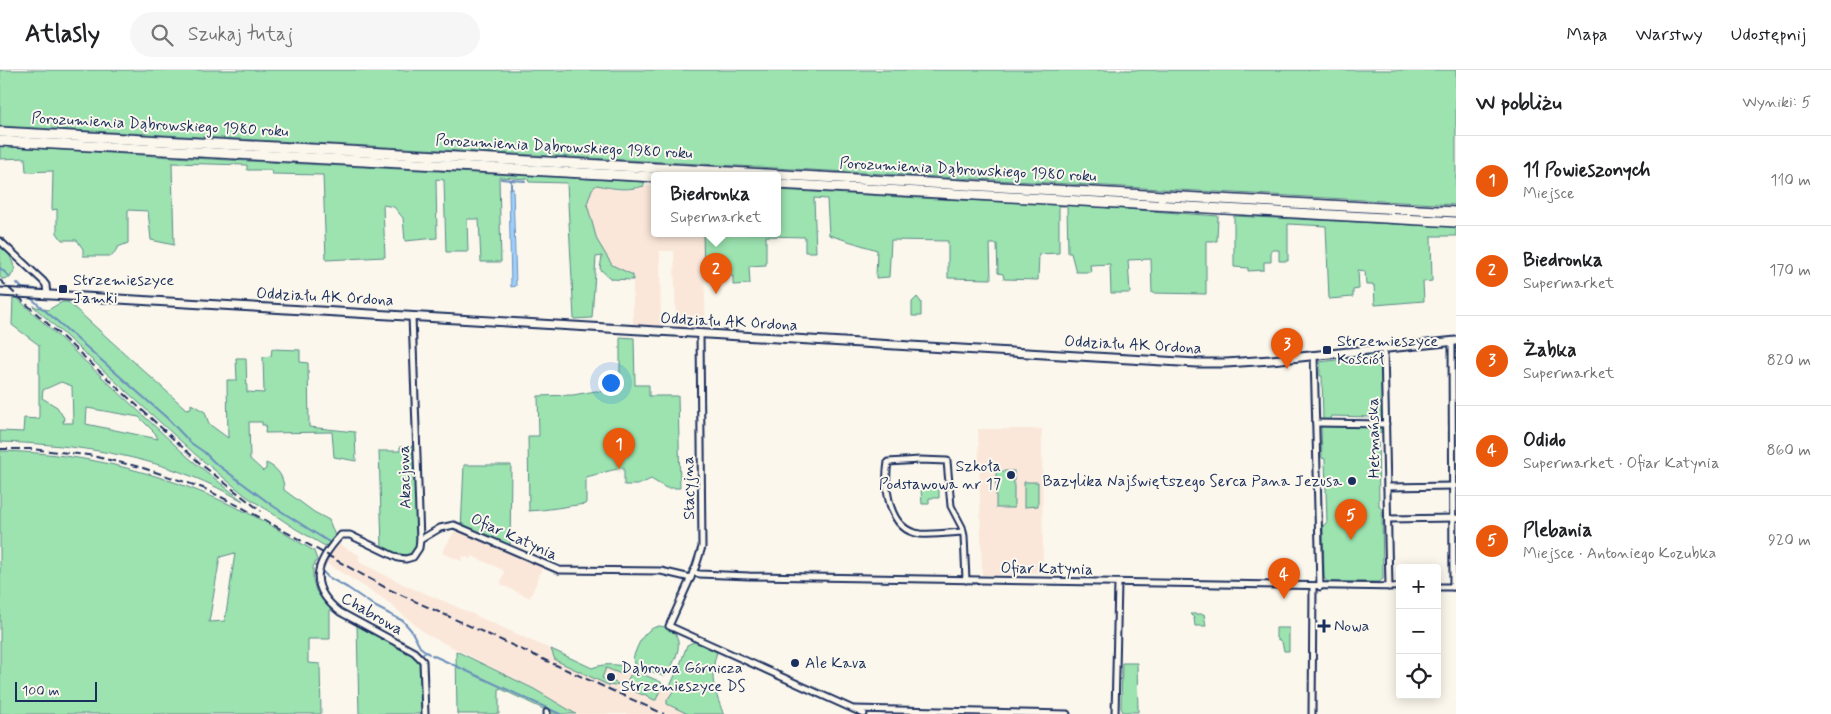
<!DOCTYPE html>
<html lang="pl">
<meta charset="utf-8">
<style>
body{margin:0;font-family:Mynerve,sans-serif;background:#f6f6f6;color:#202124}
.controls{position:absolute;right:15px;bottom:15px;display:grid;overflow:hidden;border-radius:5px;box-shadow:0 2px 12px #0003}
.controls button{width:45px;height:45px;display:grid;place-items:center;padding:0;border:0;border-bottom:1px solid #e0e0e0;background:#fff;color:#202124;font:25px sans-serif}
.scale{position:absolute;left:15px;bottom:12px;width:82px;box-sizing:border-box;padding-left:5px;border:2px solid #1b2f5e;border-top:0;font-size:14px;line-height:18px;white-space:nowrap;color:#1b2f5e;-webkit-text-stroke:4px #fbf7ec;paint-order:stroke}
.you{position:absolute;left:610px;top:312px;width:18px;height:18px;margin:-12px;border:4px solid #fff;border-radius:50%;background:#1a73e8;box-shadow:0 0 0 8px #1a73e833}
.badge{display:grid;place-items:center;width:32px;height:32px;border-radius:50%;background:#ea580c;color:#fff;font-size:16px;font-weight:700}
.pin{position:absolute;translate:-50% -41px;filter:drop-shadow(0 1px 2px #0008)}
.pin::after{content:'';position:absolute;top:26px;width:18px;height:15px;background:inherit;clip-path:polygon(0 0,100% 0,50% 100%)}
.popup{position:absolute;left:651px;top:102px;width:130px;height:65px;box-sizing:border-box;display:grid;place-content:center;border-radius:5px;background:#fff;filter:drop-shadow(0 1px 4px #0005);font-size:16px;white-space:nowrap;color:#757577}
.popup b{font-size:19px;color:#202124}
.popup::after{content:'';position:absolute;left:50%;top:100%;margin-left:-10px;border:10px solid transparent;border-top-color:#fff}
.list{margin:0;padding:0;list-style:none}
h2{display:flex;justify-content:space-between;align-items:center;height:65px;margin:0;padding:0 20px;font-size:21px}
h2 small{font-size:16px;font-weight:400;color:#757577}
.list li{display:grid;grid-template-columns:32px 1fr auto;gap:15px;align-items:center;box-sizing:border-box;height:90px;padding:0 20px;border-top:1px solid #e0e0e0}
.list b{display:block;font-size:19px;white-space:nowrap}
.list p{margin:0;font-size:16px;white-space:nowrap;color:#757577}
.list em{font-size:16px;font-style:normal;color:#757577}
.icon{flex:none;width:28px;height:28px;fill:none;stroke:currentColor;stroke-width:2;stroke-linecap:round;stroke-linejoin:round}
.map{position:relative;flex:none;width:1456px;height:644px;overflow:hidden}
header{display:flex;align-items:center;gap:30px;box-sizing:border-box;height:70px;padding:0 25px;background:#fff;border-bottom:1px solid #e0e0e0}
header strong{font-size:24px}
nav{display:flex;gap:28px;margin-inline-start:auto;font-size:18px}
.search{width:350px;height:45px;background:#f6f6f6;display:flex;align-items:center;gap:12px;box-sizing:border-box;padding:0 18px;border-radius:28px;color:#757577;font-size:19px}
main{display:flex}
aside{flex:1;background:#fff}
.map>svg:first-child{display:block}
.built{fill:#fbe7da}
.green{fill:#9ce3b0;stroke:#5c8987;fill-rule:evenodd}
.water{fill:#9ecffb;stroke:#6a8fbc}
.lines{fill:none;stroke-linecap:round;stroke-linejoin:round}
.stream{stroke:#6a8fbc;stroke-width:2}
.minor-casing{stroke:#1b2f5e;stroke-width:9}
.tertiary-casing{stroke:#1b2f5e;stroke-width:11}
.primary-casing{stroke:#1b2f5e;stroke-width:12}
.minor{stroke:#fbf7ec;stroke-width:5}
.tertiary{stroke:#fbf7ec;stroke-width:7}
.primary{stroke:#fbf7ec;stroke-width:9}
.rail{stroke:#1b2f5e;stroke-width:2;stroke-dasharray:8 4;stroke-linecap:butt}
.poi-dot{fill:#1b2f5e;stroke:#fbf7ec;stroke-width:2}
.labels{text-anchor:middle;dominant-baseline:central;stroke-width:4;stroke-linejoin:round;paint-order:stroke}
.street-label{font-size:16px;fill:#1b2f5e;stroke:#fbf7ec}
.poi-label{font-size:16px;fill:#1b2f5e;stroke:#fbf7ec;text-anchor:start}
</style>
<header>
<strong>Atlasly</strong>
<div class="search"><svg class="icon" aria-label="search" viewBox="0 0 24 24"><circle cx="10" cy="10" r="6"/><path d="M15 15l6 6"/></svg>Szukaj tutaj</div>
<nav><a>Mapa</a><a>Warstwy</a><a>Udostępnij</a></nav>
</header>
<main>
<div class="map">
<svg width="1456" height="644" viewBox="0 0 1456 644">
<rect width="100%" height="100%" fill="#fbf7ec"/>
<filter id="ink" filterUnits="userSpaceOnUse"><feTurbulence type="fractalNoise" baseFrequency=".02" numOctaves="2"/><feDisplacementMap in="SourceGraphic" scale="10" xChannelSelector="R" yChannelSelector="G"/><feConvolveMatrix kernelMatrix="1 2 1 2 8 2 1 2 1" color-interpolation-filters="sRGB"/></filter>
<g filter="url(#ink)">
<g class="built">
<polygon points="597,115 618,120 631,120 644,116 655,116 655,163 703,163 706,261 676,260 674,181 660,181 661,259 633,257 633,205 612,195 597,170 587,134 592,119"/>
<polygon points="978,359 1042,359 1043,503 1033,503 1030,505 982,505"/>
<polygon points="456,458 543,497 530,528 502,515 501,511 504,503 503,500 472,486 471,489 463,486 461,491 442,483"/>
<polygon points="337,473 359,485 359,492 407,516 446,532 592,598 600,595 619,597 718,644 576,644 534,619 426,564 384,529 326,493"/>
</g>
<g class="green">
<polygon points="0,0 1456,0 1456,135 0,56"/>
<path d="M0 76 172 87 644 112V116C627 121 615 119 597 115L592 119 587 134 597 170 612 195 633 205V210L611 209 600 199 602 186 596 187 592 248 574 249 567 113 529 112 528 109 499 107 501 192H481L479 149H467L468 182H446L444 110 436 109 437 168 405 171 403 148 394 137 383 135 385 187 326 190 323 105 272 104 271 100H247V95L172 93 174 175 151 170 148 141 128 140V173L118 177 112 186H83V179L77 170H62L57 163V139L52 140 53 101 26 102 25 88 0 89Z"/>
<polygon points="777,120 937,129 1058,134 1218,146 1217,171 1206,171 1206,224 1152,223 1151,189 1128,190 1130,223 1111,223 1110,194 1090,195 1091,202 1076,202 1071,183 1068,183 1067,136 1059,136 1059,183 1039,184 1038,210 1004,209 1003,204 998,203 997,174 990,174 991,209 948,208 948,171 891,170 889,207 876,208 877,180 829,165 827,129 814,128 816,182 805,182 805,167 766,166 766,195 749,196 750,214 733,215 733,206 704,206 703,163 777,163"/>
<polygon points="1234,146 1456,157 1456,166 1431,166 1432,211 1423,212 1424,231 1375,235 1374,215 1366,215 1365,201 1358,200 1359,219 1353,220 1353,227 1329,229 1326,156 1288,154 1288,191 1279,191 1279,180 1271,180 1271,192 1264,192 1264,200 1248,201 1248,198 1234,197"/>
<polygon points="0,175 9,183 15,199 10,208 2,209 0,207"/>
<path d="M13 227H16L189 388 243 431C226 422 209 413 191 406 130 382 65 374 0 372V361L23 362 24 348 39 349V275L12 255ZM61 312 72 316 73 353H63L64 348 57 337 42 328 43 320ZM87 338 139 347 155 363 158 369 86 354Z"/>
<polygon points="917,227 921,232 921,246 912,246 912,232"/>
<path d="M62 232H68L186 339 191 338V334L205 342 209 354 228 368 227 310H237L236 288H246L247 322 264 323 263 287 271 286 272 279 300 280V292L308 293 309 357 355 362 356 391 334 387 332 362 265 363 266 355H262V352H249L250 389 263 401 266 399V393C278 398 284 407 284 420L314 442 329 450 335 466 330 474 325 476 296 459 246 426 196 385 33 236 48 240Z"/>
<path d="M620 267 634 268 635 315H649V326H678L680 418H666L651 409 638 415H624V398C618 398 595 405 586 407V434C566 436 549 440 529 441L528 366H539L538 326 573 325 596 321 610 322V314H620Z"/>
<polygon points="1377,285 1382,286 1382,351 1371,351 1371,347 1331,346 1329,351 1323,351 1322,306 1320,306 1320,292"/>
<polygon points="1321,356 1381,356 1381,362 1378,365 1379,436 1382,440 1383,509 1379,512 1328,512 1324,508 1323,456 1327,452 1325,389 1322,388"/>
<path d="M415 376 419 468C414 493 399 484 382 477L379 381H400V377Z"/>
<path d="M0 381C90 383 172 405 252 445 273 456 294 469 314 481L317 490 313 497V510L316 521 330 538V569H308V593L320 594 321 644H0ZM235 483 225 551 209 552 220 487Z"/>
<polygon points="464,395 511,395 510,481 461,460"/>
<rect x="996" y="401" width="18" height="37"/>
<polygon points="1024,412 1038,412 1038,436 1024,437"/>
<polygon points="939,417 939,428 929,428 929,434 922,434 921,419"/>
<polygon points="1190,544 1204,544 1206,556 1195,556 1194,548"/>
<path d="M357 554C370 561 411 579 418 590 424 600 422 631 422 644H359Z"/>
<path d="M659 556C680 558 682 575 674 591 671 598 670 604 663 606L636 596 633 588C638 575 643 559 659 556Z"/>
<polygon points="1276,558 1289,558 1289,581 1284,581 1282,572 1276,568"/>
<path d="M696 571 717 582C709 608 714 618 723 643L725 644H688L667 634V630L674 620 670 616 681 592 687 575Z"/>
<path d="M551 579 592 598C602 594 617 593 627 598V600L623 599 621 604 606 598 602 608 611 612 612 611 620 615 621 613 625 615 633 600 661 612 662 616 656 630H654L644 624 643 625 617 614 615 616 608 615 555 590Z"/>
<polygon points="456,581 534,619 576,644 554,644 499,618 499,644 457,644"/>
<polygon points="1122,593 1137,593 1138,642 1123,642 1121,638"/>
</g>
<polygon class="water" points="513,118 516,216 511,217 509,119"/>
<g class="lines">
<g class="stream">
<polyline points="501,109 511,110 511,118"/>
<polyline points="511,110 525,111"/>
<polyline points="0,198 9,206"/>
<polyline points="17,213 22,218"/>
<polyline points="22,218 35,219"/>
<polyline points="32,229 167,348 191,373 204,382 214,392 273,436 329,472"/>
<polyline points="322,501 322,513 324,521"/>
<polyline points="322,501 328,507 348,518 376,537 403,551 411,560 420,577 429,584"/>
<polyline points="415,580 422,584 426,582"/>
<polyline points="432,585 560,644"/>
</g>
<g class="minor-casing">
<g id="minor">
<polyline points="0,171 43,211 46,215 47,225"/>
<path d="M412 246 420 470 419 478 413 487 406 489 398 488 350 465H341C315 493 307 516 340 542L414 582 423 591 425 644"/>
<polyline points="700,264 702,477 696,496 669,556 864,644"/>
<polyline points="1452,272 1453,517"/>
<polyline points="1384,278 1389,517"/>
<polyline points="1314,285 1320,517"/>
<polyline points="1316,353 1386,354"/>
<polyline points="1387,417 1454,416"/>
<polyline points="1388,449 1456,448"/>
<path d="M963 462C949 463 934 465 920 464 888 460 884 417 888 392L920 390 947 391 951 436 962 457 964 466 966 510"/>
<polyline points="420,470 440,458 454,455 559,500 661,501 691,508"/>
<polyline points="693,502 699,504 749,506 1400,517"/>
<polyline points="1437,517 1454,517"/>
<polyline points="855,639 1067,644"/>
<polyline points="547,642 547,644"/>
<polyline points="1115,644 1118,513"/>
<polyline points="1312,644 1313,517"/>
</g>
</g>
<g class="tertiary-casing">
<polyline id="tertiary" points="0,222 1197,293 1226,293 1271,290 1456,271"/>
</g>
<g class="primary-casing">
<g id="primary">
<polyline points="0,62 1456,142"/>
<polyline points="0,71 655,107"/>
<polyline points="777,114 1456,152"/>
</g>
</g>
<use href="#minor" class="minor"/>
<use href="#tertiary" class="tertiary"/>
<use href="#primary" class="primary"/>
<g class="rail">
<polyline points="0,210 203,396 261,441"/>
<polyline points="0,379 30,379 88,385 140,397 203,418 241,437 388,519 664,644"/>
</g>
</g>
</g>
<g class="poi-dot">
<rect x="58" y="214" width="10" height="10" rx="2.5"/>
<rect x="1322" y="275" width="10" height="10" rx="2.5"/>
<circle cx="1011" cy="405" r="5"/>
<circle cx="1352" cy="411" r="5"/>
<path d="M1321.5 548.5h5v5h5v5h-5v5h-5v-5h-5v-5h5z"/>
<circle cx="795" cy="593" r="5"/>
<circle cx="611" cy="607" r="5"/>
</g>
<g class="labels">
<g class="street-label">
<text transform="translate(160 55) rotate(3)">Porozumienia Dąbrowskiego 1980 roku</text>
<text transform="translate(564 77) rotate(3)">Porozumienia Dąbrowskiego 1980 roku</text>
<text transform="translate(968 100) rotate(3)">Porozumienia Dąbrowskiego 1980 roku</text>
<text transform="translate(325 227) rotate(3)">Oddziału AK Ordona</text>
<text transform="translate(729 252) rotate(3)">Oddziału AK Ordona</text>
<text transform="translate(1133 275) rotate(3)">Oddziału AK Ordona</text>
<text transform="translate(1374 368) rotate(-91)">Hetmańska</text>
<text transform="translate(405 407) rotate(-92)">Akacjowa</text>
<text transform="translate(689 418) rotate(-91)">Stacyjna</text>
<text transform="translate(514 467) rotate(24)">Ofiar Katynia</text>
<text transform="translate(1047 499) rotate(1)">Ofiar Katynia</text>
<text transform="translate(372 544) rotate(30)">Chabrowa</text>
</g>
<g class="poi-label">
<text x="73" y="210">Strzemieszyce<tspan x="73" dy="18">Jamki</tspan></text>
<text x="1337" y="271">Strzemieszyce<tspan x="1337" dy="18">Kościół</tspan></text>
<text x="1001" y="396" text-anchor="end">Szkoła<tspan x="1001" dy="18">Podstawowa nr 17</tspan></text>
<text x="1342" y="411" text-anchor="end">Bazylika Najświętszego Serca Pana Jezusa</text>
<text x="1334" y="556">Nowa</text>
<text x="805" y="593">Ale Kava</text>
<text x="621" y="598">Dąbrowa Górnicza<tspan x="621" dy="18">Strzemieszyce DS</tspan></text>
</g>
</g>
</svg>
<div class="controls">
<button>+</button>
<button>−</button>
<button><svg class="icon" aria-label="locate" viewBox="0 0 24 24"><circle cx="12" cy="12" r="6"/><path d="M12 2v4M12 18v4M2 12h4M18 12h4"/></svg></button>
</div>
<div class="scale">100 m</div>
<div class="you"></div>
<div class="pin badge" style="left:619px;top:399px">1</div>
<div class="pin badge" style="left:716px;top:224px">2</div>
<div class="popup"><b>Biedronka</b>Supermarket</div>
<div class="pin badge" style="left:1287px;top:299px">3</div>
<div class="pin badge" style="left:1284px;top:529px">4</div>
<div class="pin badge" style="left:1351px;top:470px">5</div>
</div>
<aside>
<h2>W pobliżu<small>Wyniki: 5</small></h2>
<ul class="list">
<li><span class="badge">1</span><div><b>11 Powieszonych</b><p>Miejsce</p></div><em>110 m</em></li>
<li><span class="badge">2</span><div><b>Biedronka</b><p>Supermarket</p></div><em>170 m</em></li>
<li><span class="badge">3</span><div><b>Żabka</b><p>Supermarket</p></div><em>820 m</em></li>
<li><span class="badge">4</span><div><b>Odido</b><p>Supermarket · Ofiar Katynia</p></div><em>860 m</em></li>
<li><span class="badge">5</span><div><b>Plebania</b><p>Miejsce · Antoniego Kozubka</p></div><em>920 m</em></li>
</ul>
</aside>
</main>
